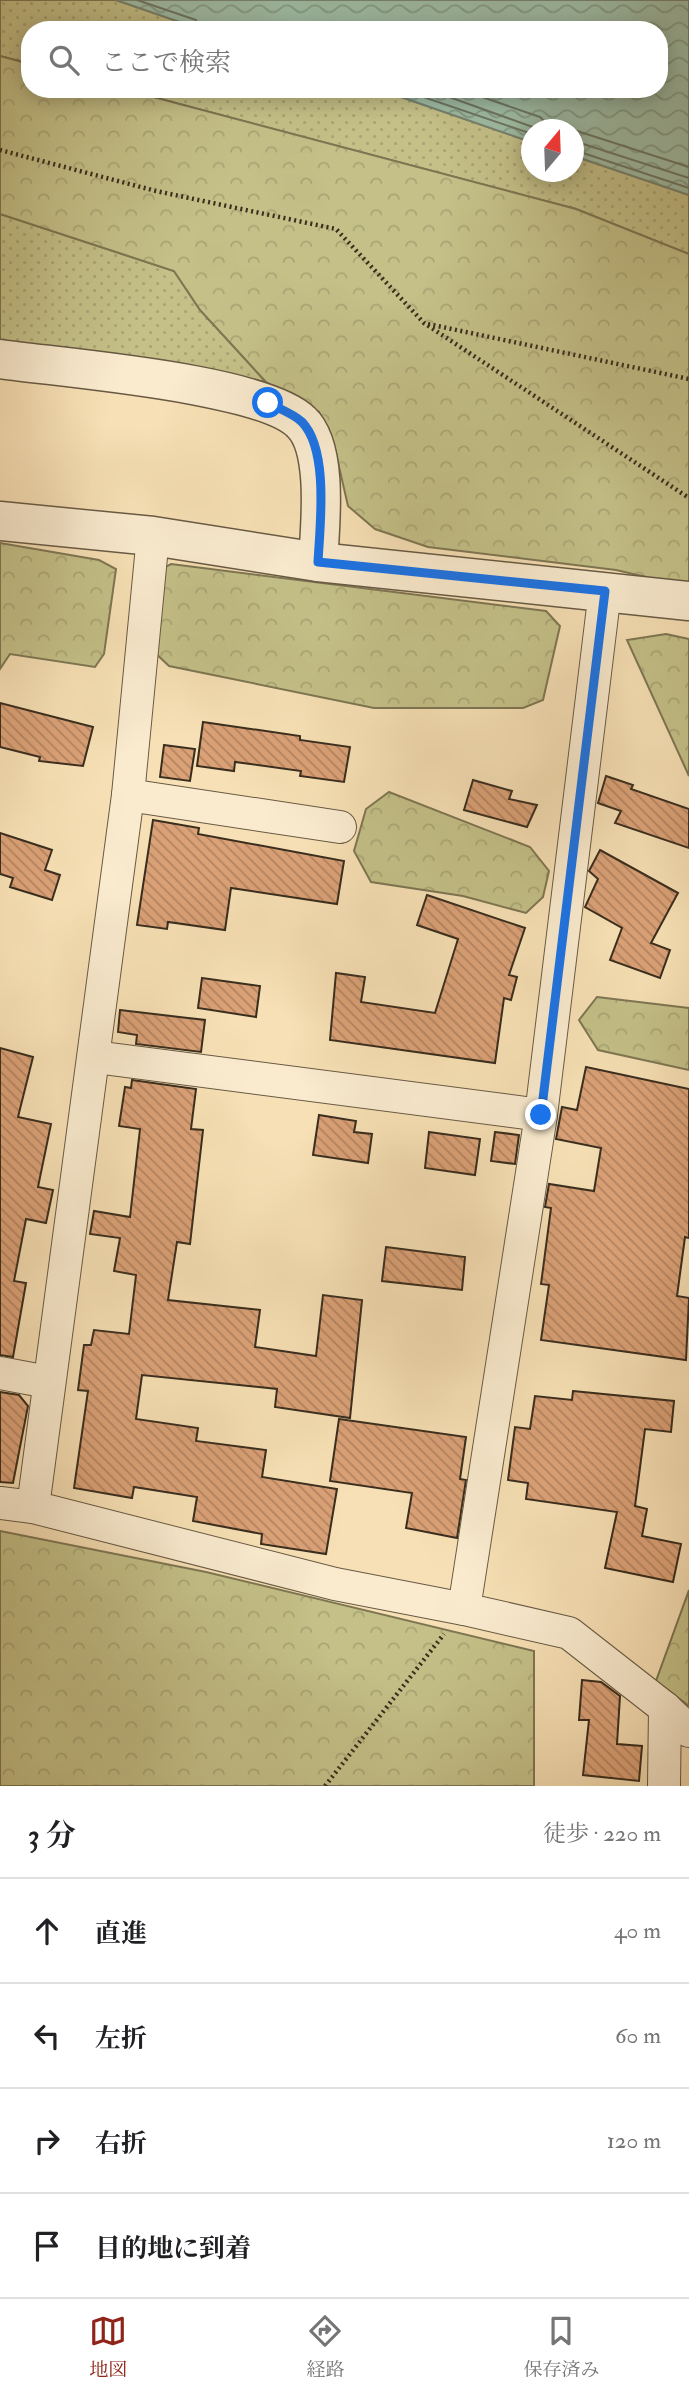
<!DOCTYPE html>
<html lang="ja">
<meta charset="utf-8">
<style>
body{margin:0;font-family:"IM FELL Double Pica","Noto Serif JP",serif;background:#f6f6f6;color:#202124}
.compass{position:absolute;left:521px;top:119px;width:63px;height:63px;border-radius:50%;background:#fff;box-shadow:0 4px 18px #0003;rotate:19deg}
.stop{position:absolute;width:21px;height:21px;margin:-16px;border:5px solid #1a73e8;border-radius:50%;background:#fff}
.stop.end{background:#1a73e8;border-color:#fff;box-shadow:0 2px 7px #0008}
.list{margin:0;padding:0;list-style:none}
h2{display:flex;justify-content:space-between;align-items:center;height:91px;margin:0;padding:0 28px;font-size:30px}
h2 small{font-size:23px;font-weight:400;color:#757577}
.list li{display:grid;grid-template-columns:46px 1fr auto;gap:21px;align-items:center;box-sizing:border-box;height:105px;padding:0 28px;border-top:2px solid #e0e0e0}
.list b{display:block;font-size:26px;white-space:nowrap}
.list em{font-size:23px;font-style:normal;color:#757577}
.icon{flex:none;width:38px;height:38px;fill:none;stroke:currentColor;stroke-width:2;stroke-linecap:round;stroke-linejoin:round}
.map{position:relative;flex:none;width:689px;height:1786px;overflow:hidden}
.search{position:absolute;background:#fff;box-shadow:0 4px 18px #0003;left:21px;right:21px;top:21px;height:77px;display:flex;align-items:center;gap:18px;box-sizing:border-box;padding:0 24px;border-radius:28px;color:#757577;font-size:26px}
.sheet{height:511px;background:#fff}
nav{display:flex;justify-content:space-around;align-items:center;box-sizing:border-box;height:98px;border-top:2px solid #e0e0e0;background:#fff;font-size:19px;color:#757577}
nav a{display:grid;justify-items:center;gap:4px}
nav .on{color:#8f2418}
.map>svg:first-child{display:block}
.grass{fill:url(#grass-dots);stroke:#7e7653;stroke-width:2}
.forest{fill:url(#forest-crowns);stroke:#7e7653;stroke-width:2}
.water{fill:url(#water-waves);stroke:#768471;stroke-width:2}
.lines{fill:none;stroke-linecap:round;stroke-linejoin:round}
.shore{stroke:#6c7663;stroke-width:2}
.building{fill:url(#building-back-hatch);stroke:#392d1e;stroke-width:2}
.minor-casing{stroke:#685a44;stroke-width:34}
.tertiary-casing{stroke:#685a44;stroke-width:41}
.path{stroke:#392d1e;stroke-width:4.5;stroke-dasharray:2 3.5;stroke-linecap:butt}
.minor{stroke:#faebcf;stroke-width:32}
.tertiary{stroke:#faebcf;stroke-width:38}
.route{stroke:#1a73e8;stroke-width:9}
</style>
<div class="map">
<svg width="689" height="1786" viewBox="0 0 689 1786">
<defs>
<pattern id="grass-dots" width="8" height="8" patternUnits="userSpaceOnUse" patternTransform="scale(1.75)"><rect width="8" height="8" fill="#c4c088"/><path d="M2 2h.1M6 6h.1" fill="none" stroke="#a9a575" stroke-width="1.8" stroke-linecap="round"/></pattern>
<pattern id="forest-crowns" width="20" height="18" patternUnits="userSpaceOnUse" patternTransform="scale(1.75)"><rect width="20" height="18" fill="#c4c088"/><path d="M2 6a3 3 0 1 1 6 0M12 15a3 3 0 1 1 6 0" fill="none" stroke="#a9a575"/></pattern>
<pattern id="water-waves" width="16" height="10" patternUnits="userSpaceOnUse" patternTransform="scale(1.75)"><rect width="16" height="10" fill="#9ebea8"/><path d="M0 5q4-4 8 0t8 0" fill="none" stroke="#829b88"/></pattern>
<pattern id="building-back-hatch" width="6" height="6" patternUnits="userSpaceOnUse" patternTransform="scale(1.75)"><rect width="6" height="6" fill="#dba177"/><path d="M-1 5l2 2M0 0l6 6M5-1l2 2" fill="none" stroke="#b38461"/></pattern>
</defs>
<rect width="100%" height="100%" fill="#f7e0b5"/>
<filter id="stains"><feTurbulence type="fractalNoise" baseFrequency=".00286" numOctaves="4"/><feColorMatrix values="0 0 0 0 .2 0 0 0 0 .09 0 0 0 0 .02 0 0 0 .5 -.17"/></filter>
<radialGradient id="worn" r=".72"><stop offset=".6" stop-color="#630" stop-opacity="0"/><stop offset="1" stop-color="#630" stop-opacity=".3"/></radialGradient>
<g class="grass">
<polygon points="0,0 116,0 203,30 30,30 30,64 0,56"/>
<polygon points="123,89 378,89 531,142 532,172 574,172 574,156 689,195 689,254 576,209"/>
<polygon points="0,214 174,271 200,310 266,382 0,341"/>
</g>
<g class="forest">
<polygon points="0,56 30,64 30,89 123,89 576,209 689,254 689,587 616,570 428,547 375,529 348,506 334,445 319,412 266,382 200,310 174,271 0,214"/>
<polygon points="0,543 99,560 116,569 104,654 95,667 10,654 0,669"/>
<polygon points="171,564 546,611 560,626 543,700 523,708 374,708 169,666 151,649 154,573"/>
<polygon points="666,634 689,639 689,776 627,640"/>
<polygon points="389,792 530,847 549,871 543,897 526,913 463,896 371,882 354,851 366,809"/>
<polygon points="597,997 689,1008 689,1070 598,1050 579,1020"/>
<polygon points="0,1531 206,1572 534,1651 534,1786 0,1786"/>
<polygon points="689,1590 689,1706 656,1681"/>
</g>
<polygon class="water" points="116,0 689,0 689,195 574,156 574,130 532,130 531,142 378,89 659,89 659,30 203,30"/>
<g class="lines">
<g class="shore">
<polyline points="137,0 196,20 201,30"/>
<polyline points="400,89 532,134"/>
<polyline points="427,89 541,130"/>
<polyline points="459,89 540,117 554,130"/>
<polyline points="574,130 689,167"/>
<polyline points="574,141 689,178"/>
<polyline points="574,150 689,188"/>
</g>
</g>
<g class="building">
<polygon points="0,703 93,727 83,766 39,761 40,757 0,747"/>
<polygon points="203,722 300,736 300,740 350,747 344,782 300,776 301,771 235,762 234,771 197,766"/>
<polygon points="164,745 195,749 190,781 160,777"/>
<polygon points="606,776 633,785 631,789 689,809 689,848 615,823 621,811 598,803"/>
<polygon points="473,780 512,791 509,799 537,805 527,827 464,810"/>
<polygon points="153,820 199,828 198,834 344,861 337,904 231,888 225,930 168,922 167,929 137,925"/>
<polygon points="0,833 52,850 45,870 60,875 52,900 10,887 13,878 0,874"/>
<polygon points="600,850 678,893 651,943 670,950 660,978 610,960 622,928 585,907 598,879 589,871"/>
<polygon points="427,895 525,928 509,975 517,977 511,1000 504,998 495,1063 330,1040 336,973 365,977 361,1002 435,1013 458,939 417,925"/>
<polygon points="202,978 260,986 256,1017 198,1008"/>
<polygon points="120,1010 205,1020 201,1052 136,1044 137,1035 118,1032"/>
<polygon points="0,1048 33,1057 18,1117 51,1124 38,1187 53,1190 46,1223 26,1219 14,1281 26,1283 13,1357 0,1355"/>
<polygon points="586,1067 689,1089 689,1238 685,1237 677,1296 689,1298 686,1360 541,1340 549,1285 541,1284 551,1208 545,1207 549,1184 594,1191 601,1148 556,1139 562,1107 577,1110"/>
<polygon points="132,1080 196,1089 191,1129 203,1130 190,1244 177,1242 168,1300 260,1310 255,1347 316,1356 323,1295 362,1300 350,1418 275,1407 277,1389 142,1375 136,1419 198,1428 196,1441 266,1450 262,1477 337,1489 326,1554 261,1544 262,1534 193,1521 197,1497 134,1487 132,1498 74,1488 88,1391 78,1390 84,1345 91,1345 94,1330 129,1334 136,1275 114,1271 120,1238 90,1234 94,1211 130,1217 140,1129 119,1126 125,1087 131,1088"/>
<polygon points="319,1115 356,1121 354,1132 372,1134 368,1163 313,1155"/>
<polygon points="429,1132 480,1139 475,1175 425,1168"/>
<polygon points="495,1132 519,1135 515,1164 491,1161"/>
<polygon points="386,1247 465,1257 462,1290 382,1281"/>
<polygon points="573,1391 674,1401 671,1432 645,1429 635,1506 647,1509 642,1536 681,1544 673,1582 605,1568 617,1512 526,1499 528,1483 508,1480 515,1427 530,1429 535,1396 572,1400"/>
<polygon points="0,1392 19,1395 28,1406 13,1483 0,1482"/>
<polygon points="339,1419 466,1437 460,1479 466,1480 457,1538 406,1528 412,1493 330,1481"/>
<polygon points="582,1680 601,1682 620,1696 617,1744 642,1746 639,1781 583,1775 589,1720 579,1720"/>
</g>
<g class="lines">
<g class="minor-casing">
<g id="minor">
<polyline points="153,536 128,795 33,1507 335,1584 464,1609"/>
<polyline points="605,591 541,1115 464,1609 569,1633 665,1708 689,1731"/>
<polyline points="128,795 340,827"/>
<polyline points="95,1057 541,1115"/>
<polyline points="0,1373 48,1382"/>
<polyline points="0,1503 33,1507"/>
<polyline points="664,1786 665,1708"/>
</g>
</g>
<g class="tertiary-casing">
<g id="tertiary">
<path d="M0 359C63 368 261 383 301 422 329 448 320 526 318 562"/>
<polyline points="0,521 153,536 318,562 689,601"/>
</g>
</g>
<g class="path">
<polyline points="0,150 156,191 336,229 424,323 689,498"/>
<polyline points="428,324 689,379"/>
<polyline points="325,1786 444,1634"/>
</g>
<use href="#minor" class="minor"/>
<use href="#tertiary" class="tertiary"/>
</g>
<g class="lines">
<path class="route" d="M268 403C278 408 294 414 302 422 329 450 320 525 318 562L605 591 541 1115"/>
</g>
<rect width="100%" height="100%" filter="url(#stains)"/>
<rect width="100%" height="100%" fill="url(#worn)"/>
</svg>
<svg class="compass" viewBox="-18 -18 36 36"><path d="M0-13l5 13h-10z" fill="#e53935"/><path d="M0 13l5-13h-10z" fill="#757577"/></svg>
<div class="stop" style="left:268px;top:403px"></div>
<div class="stop end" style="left:541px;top:1115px"></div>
<div class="search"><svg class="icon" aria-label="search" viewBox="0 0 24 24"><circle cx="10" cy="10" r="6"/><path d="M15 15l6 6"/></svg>ここで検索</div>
</div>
<section class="sheet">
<h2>3 分<small>徒歩 · 220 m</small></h2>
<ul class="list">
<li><svg class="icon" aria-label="ahead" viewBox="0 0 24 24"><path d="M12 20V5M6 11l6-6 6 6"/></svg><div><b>直進</b></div><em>40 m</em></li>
<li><svg class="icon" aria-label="left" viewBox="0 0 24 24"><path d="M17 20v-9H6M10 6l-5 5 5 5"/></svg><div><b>左折</b></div><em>60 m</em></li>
<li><svg class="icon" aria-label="right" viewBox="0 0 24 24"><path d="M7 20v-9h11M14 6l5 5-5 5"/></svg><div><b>右折</b></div><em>120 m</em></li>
<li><svg class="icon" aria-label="arrive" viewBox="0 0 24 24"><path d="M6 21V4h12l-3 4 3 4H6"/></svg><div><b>目的地に到着</b></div></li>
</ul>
</section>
<nav>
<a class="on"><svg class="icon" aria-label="map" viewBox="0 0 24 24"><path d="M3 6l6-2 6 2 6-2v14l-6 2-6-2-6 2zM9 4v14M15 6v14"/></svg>地図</a>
<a><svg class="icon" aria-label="directions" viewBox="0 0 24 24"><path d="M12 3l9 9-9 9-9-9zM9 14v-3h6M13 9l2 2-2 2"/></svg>経路</a>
<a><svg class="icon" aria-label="saved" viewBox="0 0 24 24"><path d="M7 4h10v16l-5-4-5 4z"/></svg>保存済み</a>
</nav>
